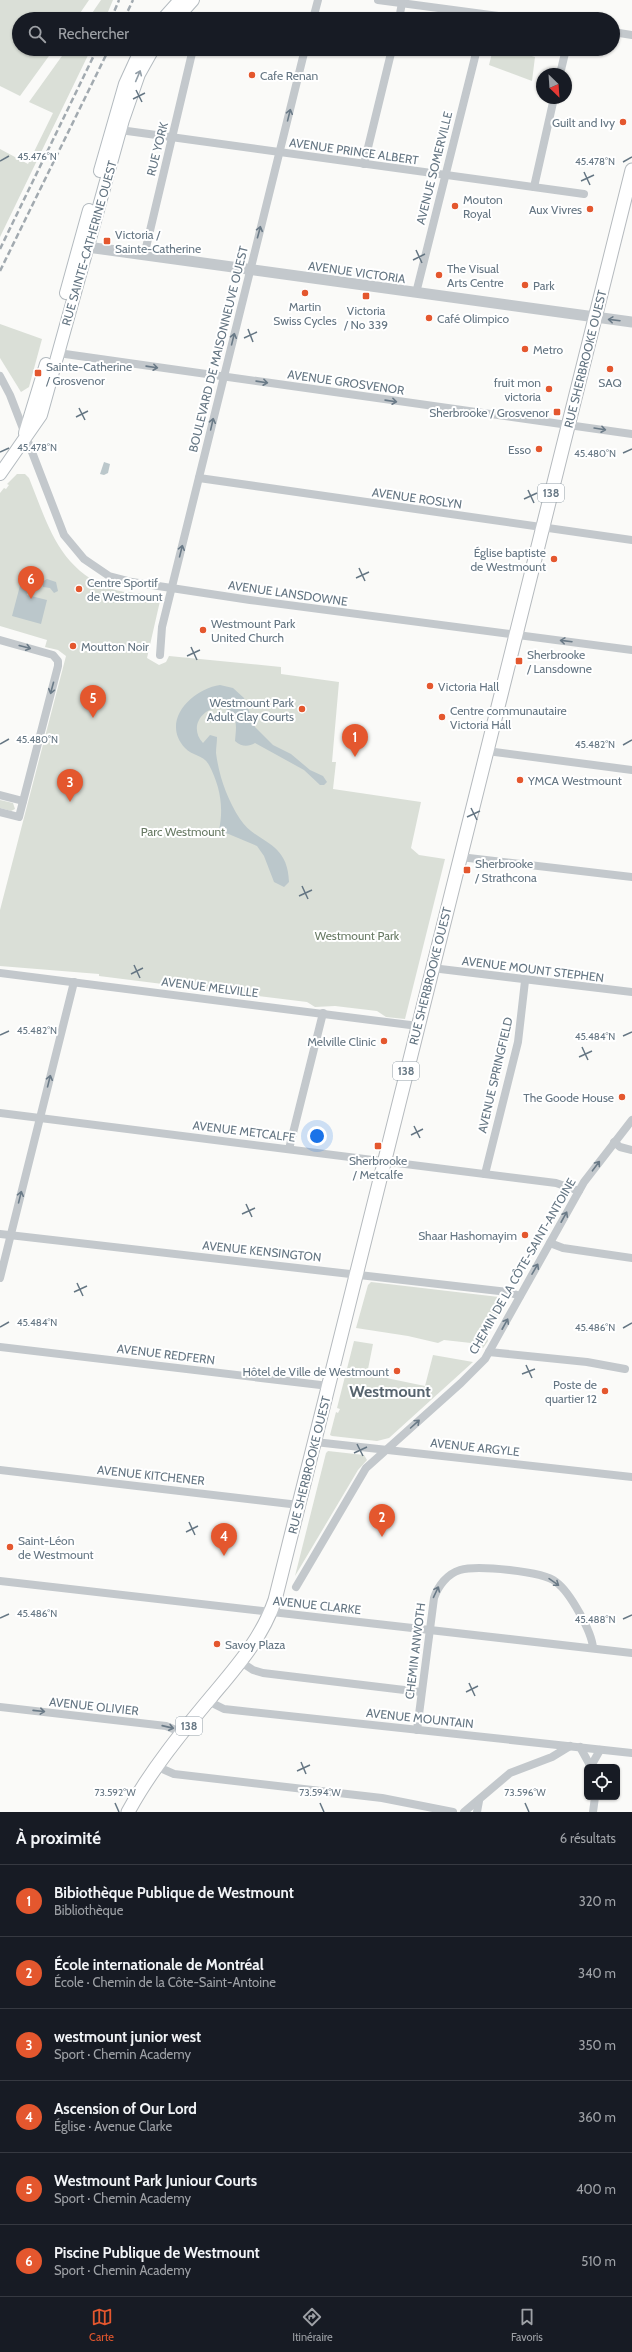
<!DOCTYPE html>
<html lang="fr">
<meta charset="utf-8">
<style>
body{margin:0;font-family:Cabin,sans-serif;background:#20242c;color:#f1f3f6}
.controls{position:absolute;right:12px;bottom:12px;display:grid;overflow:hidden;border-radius:6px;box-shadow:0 1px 3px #0004}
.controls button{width:36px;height:36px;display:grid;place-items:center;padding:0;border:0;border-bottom:1px solid #363941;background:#171b24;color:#f1f3f6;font:20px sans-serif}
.compass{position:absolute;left:536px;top:68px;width:36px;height:36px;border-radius:50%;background:#171b24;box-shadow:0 1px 3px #0004;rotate:155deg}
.you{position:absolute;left:317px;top:1136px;width:14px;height:14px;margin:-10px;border:3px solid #fff;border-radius:50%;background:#1a73e8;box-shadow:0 0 0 6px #1a73e833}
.badge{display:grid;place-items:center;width:26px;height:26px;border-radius:50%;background:#e4572e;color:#fff;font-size:13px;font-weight:700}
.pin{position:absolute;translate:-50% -33px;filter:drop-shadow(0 1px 2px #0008)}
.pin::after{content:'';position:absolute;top:21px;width:14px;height:12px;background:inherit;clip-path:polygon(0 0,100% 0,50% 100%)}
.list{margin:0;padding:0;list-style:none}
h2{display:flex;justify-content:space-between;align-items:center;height:52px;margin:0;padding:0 16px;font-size:17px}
h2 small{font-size:13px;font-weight:400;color:#9ea1a6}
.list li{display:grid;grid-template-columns:26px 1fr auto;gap:12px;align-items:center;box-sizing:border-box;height:72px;padding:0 16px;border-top:1px solid #363941}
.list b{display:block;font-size:15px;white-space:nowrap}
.list p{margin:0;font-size:13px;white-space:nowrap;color:#9ea1a6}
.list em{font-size:13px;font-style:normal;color:#9ea1a6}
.icon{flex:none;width:22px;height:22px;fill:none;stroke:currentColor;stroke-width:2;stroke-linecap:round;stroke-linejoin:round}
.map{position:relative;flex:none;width:632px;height:1812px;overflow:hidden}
.search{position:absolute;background:#171b24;box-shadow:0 1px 3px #0004;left:12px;right:12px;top:12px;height:44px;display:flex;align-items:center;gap:10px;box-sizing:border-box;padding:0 14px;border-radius:22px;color:#9ea1a6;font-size:15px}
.sheet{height:484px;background:#171b24}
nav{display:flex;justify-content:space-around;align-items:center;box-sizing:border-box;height:56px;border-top:1px solid #363941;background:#171b24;font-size:11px;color:#9ea1a6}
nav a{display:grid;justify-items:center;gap:2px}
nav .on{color:#e4572e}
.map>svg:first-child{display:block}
.green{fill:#dadfd7}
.water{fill:#bbc7cb}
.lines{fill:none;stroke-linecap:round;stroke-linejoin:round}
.secondary-casing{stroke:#b3babf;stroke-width:14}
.primary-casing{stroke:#b5babe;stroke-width:15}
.minor{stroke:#c3c8cc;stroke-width:8}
.tertiary{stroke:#c3c8cc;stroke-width:11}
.secondary{stroke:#fff;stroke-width:12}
.primary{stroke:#fff;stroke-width:13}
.rail{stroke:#a2aab0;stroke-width:2.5;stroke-dasharray:6 3;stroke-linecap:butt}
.oneway{stroke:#939fa8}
.oneway2{stroke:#6a7a87}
.ticks{fill:none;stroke:#657683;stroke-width:1.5}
.poi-dot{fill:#e4572e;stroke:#fff;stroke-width:1.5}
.labels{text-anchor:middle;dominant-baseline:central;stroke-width:4;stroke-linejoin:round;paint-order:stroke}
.shield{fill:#fff;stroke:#939fa8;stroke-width:1}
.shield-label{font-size:11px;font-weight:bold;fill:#657683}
.poi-label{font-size:12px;fill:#657683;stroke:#fff;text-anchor:start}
.street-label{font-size:12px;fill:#657683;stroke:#fff}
.park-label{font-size:12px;fill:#687a64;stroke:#fff}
.district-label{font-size:16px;font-weight:bold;fill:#57646e;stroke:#fff}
.ticks-label{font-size:10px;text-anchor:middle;fill:#657683;stroke:#fff;stroke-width:4;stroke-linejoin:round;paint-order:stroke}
</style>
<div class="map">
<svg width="632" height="1812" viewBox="0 0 632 1812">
<rect width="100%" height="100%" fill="#fafaf8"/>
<g class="green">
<polygon points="0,0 89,0 76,19 19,19 19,49 54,49 20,96 0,86"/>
<polygon points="101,0 113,0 105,19 88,19"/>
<polygon points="67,49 91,49 0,237 0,149 28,164 53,113 29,102"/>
<polygon points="493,49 507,49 535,57 532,81 489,65"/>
<polygon points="0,324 42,339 29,387 21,392 0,358"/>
<path d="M17 474H25L29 478C48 525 59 570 112 589 127 594 143 592 157 597L160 601 147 658 159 665 166 662 169 656 281 667V674L339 682 332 762H336L333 789 421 802 411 848 419 855 445 859 405 1019 386 1017 377 1011 335 1006 315 1007 307 1002 99 976V974L0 966V910L66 656 58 650 45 647 47 640 0 626V493L4 488 6 489 9 485 7 484Z"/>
<polygon points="0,800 13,803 15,809 11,811 0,808"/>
<polygon points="371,1282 499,1297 505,1302 487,1336 488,1341 483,1348 478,1348 480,1344 444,1340 438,1343 408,1336 356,1328 368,1285"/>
<polygon points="354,1341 373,1344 367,1374 425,1386 433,1355 473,1362 389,1438 377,1441 332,1436 330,1435 336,1412 338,1413 340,1409 337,1408"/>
<polygon points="328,1451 364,1455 367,1460 358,1470 295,1576 326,1453"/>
</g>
<g class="water">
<polygon points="104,462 110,464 108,473 104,475 100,474"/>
<polygon points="22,578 31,580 27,595 47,600 41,624 12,616"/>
<polygon points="47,579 56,582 58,591 54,593 50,588 43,587 42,582"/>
<path d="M220 685 233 688 244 698 255 727 273 745 291 754 310 770 323 776 327 782 324 785H320L304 770 255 743C248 747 242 747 235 741 236 727 239 717 225 708 205 704 187 726 203 743L210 735 217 737C217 743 216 747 216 753 219 776 227 799 240 819 256 844 288 840 289 882L284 887 274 882 264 856 257 846 219 830C224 807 220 786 209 765 204 755 192 756 185 748 160 721 192 689 220 685Z"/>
</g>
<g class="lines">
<g class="secondary-casing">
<g id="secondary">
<polyline points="163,19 180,0"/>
<polyline points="176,19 193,0"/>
<polyline points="100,171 125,84 141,49"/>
<polyline points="66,293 89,210"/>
<polyline points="25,433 46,364"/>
<polyline points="0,474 41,415 123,120 139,74 153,49"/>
</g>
</g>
<g class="primary-casing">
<path id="primary" d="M128 1812C150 1771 182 1732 212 1696 237 1666 262 1638 275 1600L632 170"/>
</g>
<g class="minor">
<polyline points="378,0 522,19"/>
<polyline points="313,19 318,0"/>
<polyline points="399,19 402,3"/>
<polyline points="613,32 632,35"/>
<polyline points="560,74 566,49"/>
<polyline points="120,130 584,194"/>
<polyline points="364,164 392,49"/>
<polyline points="534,187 554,98"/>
<polyline points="144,256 193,49"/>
<polyline points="416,293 477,49"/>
<polyline points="58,353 632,434"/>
<polyline points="0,376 10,395 64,535 84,559 109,576 132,582 250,600 632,650"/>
<polyline points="199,478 632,540"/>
<polyline points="0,640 53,655 58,661 58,666 19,817 0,812"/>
<polyline points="160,655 162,627 305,49"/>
<polyline points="487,751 632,770"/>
<polyline points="0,795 23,801"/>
<polyline points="460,857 632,877"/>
<polyline points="432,968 632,992"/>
<polyline points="0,973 418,1026"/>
<polyline points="0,1113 556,1183 579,1191"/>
<polyline points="614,1142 620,1147 632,1150"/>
<polyline points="289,1149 323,1013"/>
<polyline points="485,1174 518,1042 525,981"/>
<polyline points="0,1234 508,1292 520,1296"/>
<polyline points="550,1243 563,1248 632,1258"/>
<polyline points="0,1278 74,982"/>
<polyline points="0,1347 329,1386"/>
<polyline points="489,1352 587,1362 625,1369"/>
<polyline points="315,1442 632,1477"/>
<polyline points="0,1470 299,1505"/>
<polyline points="0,1581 632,1653"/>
<polyline points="296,1587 366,1468 461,1383 485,1359 584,1182 632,1120"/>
<polyline points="241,1662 253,1670 263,1673 421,1692"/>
<polyline points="208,1701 224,1709 632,1753"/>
<polyline points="0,1707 166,1726 183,1733"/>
<path d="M417 1730 434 1598C438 1586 447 1574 460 1570 477 1565 543 1571 556 1582 570 1592 592 1632 593 1648"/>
<polyline points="580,1747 591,1767"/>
<polyline points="591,1766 600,1750"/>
<polyline points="158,1767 174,1774 382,1798 453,1812"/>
<polyline points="464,1812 510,1773 552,1757 570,1746"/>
<polyline points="477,1812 479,1801"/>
<polyline points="593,1812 595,1797"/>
</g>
<polyline class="tertiary" points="80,246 632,322"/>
<use href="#secondary" class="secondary"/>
<use href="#primary" class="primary"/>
<g class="rail">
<polyline points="111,19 119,0"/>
<polyline points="124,19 133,0"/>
<polyline points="0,249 97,49"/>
<polyline points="0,271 109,49"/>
</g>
</g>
<defs><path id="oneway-shaft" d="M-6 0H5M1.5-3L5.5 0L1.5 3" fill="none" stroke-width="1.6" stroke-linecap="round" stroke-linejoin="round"/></defs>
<use class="oneway" href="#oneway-shaft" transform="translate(138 76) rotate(-67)"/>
<g class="oneway2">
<use href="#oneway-shaft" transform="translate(289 115) rotate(-76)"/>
<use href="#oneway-shaft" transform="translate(259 232) rotate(-75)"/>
<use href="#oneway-shaft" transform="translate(614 320) rotate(-173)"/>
<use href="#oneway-shaft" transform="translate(233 339) rotate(-76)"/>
<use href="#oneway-shaft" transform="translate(152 367) rotate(8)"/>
<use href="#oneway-shaft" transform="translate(262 382) rotate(8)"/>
<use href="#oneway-shaft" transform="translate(391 401) rotate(8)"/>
<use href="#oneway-shaft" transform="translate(212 424) rotate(-77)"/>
<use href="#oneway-shaft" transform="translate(600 429) rotate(9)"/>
<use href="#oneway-shaft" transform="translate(181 551) rotate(-76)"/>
<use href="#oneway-shaft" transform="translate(566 641) rotate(-173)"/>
<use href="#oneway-shaft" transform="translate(25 647) rotate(15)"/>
<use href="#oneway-shaft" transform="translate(52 688) rotate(105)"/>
<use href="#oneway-shaft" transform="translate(49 1081) rotate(-76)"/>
<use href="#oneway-shaft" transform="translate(596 1166) rotate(-53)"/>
<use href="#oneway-shaft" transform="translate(20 1197) rotate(-76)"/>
<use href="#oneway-shaft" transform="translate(564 1217) rotate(-61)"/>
<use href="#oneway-shaft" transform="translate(535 1269) rotate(-60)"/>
<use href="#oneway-shaft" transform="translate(505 1324) rotate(-61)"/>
<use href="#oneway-shaft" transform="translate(415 1424) rotate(-42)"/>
<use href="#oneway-shaft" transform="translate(554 1582) rotate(35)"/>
<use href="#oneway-shaft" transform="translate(436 1592) rotate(-65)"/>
<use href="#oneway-shaft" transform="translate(39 1711) rotate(6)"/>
<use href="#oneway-shaft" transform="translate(168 1727) rotate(13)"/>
</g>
<path class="ticks" d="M136 90 142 102M133 99 145 93M0 161 9 156M623 162 632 157M584 172 590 185M581 181 594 175M416 250 422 263M413 260 425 254M248 329 253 342M244 338 257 332M79 408 85 420M76 417 88 411M0 452 9 448M623 453 632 449M528 490 534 503M524 499 537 493M359 568 365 581M356 578 369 572M191 647 197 660M187 656 200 650M0 744 9 739M623 745 632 740M471 808 477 820M467 817 480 811M302 886 308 899M299 896 312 890M134 965 140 978M131 974 143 968M0 1035 9 1031M623 1036 632 1032M582 1047 588 1060M579 1057 592 1051M414 1126 420 1138M411 1135 423 1129M246 1204 252 1217M242 1214 255 1208M77 1283 83 1296M74 1292 87 1286M0 1327 9 1322M623 1328 632 1323M526 1365 532 1378M522 1374 535 1369M357 1444 363 1456M354 1453 367 1447M189 1522 195 1535M186 1532 198 1526M0 1618 9 1614M623 1619 632 1615M469 1683 475 1696M466 1692 478 1686M301 1762 306 1774M297 1771 310 1765M115 1803 119 1812M320 1803 324 1812M525 1803 529 1812"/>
<g class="poi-dot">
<circle cx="252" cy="75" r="4"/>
<circle cx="623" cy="122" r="4"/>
<circle cx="455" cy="206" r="4"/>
<circle cx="590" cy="209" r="4"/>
<rect x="103" y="237" width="8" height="8" rx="2"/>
<circle cx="439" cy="275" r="4"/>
<circle cx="525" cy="285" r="4"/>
<circle cx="305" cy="293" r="4"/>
<rect x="362" y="292" width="8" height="8" rx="2"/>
<circle cx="429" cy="318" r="4"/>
<circle cx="525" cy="349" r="4"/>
<circle cx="610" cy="369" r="4"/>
<rect x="34" y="369" width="8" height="8" rx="2"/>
<circle cx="549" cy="389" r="4"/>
<rect x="553" y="408" width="8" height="8" rx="2"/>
<circle cx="539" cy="449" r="4"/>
<circle cx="554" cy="559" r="4"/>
<circle cx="79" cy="589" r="4"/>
<circle cx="203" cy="630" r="4"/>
<circle cx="73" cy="646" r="4"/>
<rect x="515" y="657" width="8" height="8" rx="2"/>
<circle cx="430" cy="686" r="4"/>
<circle cx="302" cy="709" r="4"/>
<circle cx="442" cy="717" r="4"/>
<circle cx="520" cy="780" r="4"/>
<rect x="463" y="866" width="8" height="8" rx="2"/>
<circle cx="384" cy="1041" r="4"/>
<circle cx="622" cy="1097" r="4"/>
<rect x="374" y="1142" width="8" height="8" rx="2"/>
<circle cx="525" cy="1235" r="4"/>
<circle cx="397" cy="1371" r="4"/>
<circle cx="605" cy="1391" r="4"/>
<circle cx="10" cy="1547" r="4"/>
<circle cx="217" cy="1644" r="4"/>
</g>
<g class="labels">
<g class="shield">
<rect x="538" y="484" width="26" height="18" rx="3"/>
<rect x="393" y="1062" width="26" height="18" rx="3"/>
<rect x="176" y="1717" width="26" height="18" rx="3"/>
</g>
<g class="shield-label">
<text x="551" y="493">138</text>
<text x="406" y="1071">138</text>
<text x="189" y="1726">138</text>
</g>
<g class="poi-label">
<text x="260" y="75">Cafe Renan</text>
<text x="615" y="122" text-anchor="end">Guilt and Ivy</text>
<text x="463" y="199">Mouton<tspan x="463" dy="14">Royal</tspan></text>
<text x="582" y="209" text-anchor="end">Aux Vivres</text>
<text x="115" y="234">Victoria /<tspan x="115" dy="14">Sainte-Catherine</tspan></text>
<text x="447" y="268">The Visual<tspan x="447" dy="14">Arts Centre</tspan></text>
<text x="533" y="285">Park</text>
<text x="305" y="306" text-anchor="middle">Martin<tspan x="305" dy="14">Swiss Cycles</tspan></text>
<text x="366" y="310" text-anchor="middle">Victoria<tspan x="366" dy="14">/ No 339</tspan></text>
<text x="437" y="318">Café Olimpico</text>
<text x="533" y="349">Metro</text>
<text x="46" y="366">Sainte-Catherine<tspan x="46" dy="14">/ Grosvenor</tspan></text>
<text x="541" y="382" text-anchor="end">fruit mon<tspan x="541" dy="14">victoria</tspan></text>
<text x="610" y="382" text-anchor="middle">SAQ</text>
<text x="549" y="412" text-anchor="end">Sherbrooke / Grosvenor</text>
<text x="531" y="449" text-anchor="end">Esso</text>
<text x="546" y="552" text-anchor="end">Église baptiste<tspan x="546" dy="14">de Westmount</tspan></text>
<text x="87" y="582">Centre Sportif<tspan x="87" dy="14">de Westmount</tspan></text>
<text x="211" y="623">Westmount Park<tspan x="211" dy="14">United Church</tspan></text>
<text x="81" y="646">Moutton Noir</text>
<text x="527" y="654">Sherbrooke<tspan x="527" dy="14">/ Lansdowne</tspan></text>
<text x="438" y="686">Victoria Hall</text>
<text x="294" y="702" text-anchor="end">Westmount Park<tspan x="294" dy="14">Adult Clay Courts</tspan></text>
<text x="450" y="710">Centre communautaire<tspan x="450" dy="14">Victoria Hall</tspan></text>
<text x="528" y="780">YMCA Westmount</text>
<text x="475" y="863">Sherbrooke<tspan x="475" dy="14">/ Strathcona</tspan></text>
<text x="376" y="1041" text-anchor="end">Melville Clinic</text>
<text x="614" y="1097" text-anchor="end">The Goode House</text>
<text x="378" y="1160" text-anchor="middle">Sherbrooke<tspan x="378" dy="14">/ Metcalfe</tspan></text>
<text x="517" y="1235" text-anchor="end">Shaar Hashomayim</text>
<text x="389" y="1371" text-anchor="end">Hôtel de Ville de Westmount</text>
<text x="597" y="1384" text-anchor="end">Poste de<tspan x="597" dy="14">quartier 12</tspan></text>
<text x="18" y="1540">Saint-Léon<tspan x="18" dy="14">de Westmount</tspan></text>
<text x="225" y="1644">Savoy Plaza</text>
</g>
<g class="street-label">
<text transform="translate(157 149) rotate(-76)">RUE YORK</text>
<text transform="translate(354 151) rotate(8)">AVENUE PRINCE ALBERT</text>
<text transform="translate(434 168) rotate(-76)">AVENUE SOMERVILLE</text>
<text transform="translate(89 243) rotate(-74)">RUE SAINTE-CATHERINE OUEST</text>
<text transform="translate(357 272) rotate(8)">AVENUE VICTORIA</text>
<text transform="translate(218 349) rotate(-76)">BOULEVARD DE MAISONNEUVE OUEST</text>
<text transform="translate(585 359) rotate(-76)">RUE SHERBROOKE OUEST</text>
<text transform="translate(346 382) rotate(8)">AVENUE GROSVENOR</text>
<text transform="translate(417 498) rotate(8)">AVENUE ROSLYN</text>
<text transform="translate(288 593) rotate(8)">AVENUE LANSDOWNE</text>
<text transform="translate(533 969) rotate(7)">AVENUE MOUNT STEPHEN</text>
<text transform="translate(430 976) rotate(-76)">RUE SHERBROOKE OUEST</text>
<text transform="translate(210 987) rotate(7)">AVENUE MELVILLE</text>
<text transform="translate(495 1075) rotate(-77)">AVENUE SPRINGFIELD</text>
<text transform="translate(244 1131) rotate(7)">AVENUE METCALFE</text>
<text transform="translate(262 1251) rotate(6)">AVENUE KENSINGTON</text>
<text transform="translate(522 1266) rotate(-60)">CHEMIN DE LA CÔTE-SAINT-ANTOINE</text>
<text transform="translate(166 1354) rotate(7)">AVENUE REDFERN</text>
<text transform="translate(475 1447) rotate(6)">AVENUE ARGYLE</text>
<text transform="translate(309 1465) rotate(-76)">RUE SHERBROOKE OUEST</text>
<text transform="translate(151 1475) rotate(6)">AVENUE KITCHENER</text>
<text transform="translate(317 1605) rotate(6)">AVENUE CLARKE</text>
<text transform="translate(415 1651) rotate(-83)">CHEMIN ANWOTH</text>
<text transform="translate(94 1706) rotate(6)">AVENUE OLIVIER</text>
<text transform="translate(420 1718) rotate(6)">AVENUE MOUNTAIN</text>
</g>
<g class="park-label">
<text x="183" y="831">Parc Westmount</text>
<text x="357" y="935">Westmount Park</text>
</g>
<g class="district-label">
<text x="390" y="1391">Westmount</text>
</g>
</g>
<g class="ticks-label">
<text x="37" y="160">45.476°N</text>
<text x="595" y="165">45.478°N</text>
<text x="37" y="451">45.478°N</text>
<text x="595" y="457">45.480°N</text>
<text x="37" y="743">45.480°N</text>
<text x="595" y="748">45.482°N</text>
<text x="37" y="1034">45.482°N</text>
<text x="595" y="1040">45.484°N</text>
<text x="37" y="1326">45.484°N</text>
<text x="595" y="1331">45.486°N</text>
<text x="37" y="1617">45.486°N</text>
<text x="595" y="1623">45.488°N</text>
<text x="115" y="1796">73.592°W</text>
<text x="320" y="1796">73.594°W</text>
<text x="525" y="1796">73.596°W</text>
</g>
</svg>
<div class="controls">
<button><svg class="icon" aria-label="locate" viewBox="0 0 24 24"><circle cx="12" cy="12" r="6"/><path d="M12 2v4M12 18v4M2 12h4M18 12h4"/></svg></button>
</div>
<svg class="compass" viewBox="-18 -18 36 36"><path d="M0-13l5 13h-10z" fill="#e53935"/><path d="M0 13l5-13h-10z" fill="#9ea1a6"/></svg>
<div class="you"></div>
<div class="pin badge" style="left:355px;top:757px">1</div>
<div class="pin badge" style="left:382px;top:1537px">2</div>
<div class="pin badge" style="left:70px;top:802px">3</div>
<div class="pin badge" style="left:224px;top:1556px">4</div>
<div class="pin badge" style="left:93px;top:718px">5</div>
<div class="pin badge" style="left:31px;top:599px">6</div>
<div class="search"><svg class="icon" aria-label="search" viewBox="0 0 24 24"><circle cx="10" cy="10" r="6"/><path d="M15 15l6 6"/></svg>Rechercher</div>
</div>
<section class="sheet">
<h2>À proximité<small>6 résultats</small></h2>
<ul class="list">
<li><span class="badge">1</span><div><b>Bibiothèque Publique de Westmount</b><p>Bibliothèque</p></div><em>320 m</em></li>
<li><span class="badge">2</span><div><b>École internationale de Montréal</b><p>École · Chemin de la Côte-Saint-Antoine</p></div><em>340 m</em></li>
<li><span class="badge">3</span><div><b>westmount junior west</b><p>Sport · Chemin Academy</p></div><em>350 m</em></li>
<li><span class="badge">4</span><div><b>Ascension of Our Lord</b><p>Église · Avenue Clarke</p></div><em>360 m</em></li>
<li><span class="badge">5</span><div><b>Westmount Park Juniour Courts</b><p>Sport · Chemin Academy</p></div><em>400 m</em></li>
<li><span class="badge">6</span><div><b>Piscine Publique de Westmount</b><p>Sport · Chemin Academy</p></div><em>510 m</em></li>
</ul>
</section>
<nav>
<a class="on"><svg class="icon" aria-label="map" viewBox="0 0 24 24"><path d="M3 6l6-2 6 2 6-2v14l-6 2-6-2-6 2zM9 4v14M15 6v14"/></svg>Carte</a>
<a><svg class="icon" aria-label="directions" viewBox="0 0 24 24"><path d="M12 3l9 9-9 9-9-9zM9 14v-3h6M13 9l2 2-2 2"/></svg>Itinéraire</a>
<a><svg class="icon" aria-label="saved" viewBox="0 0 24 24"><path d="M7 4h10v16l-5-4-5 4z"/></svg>Favoris</a>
</nav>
